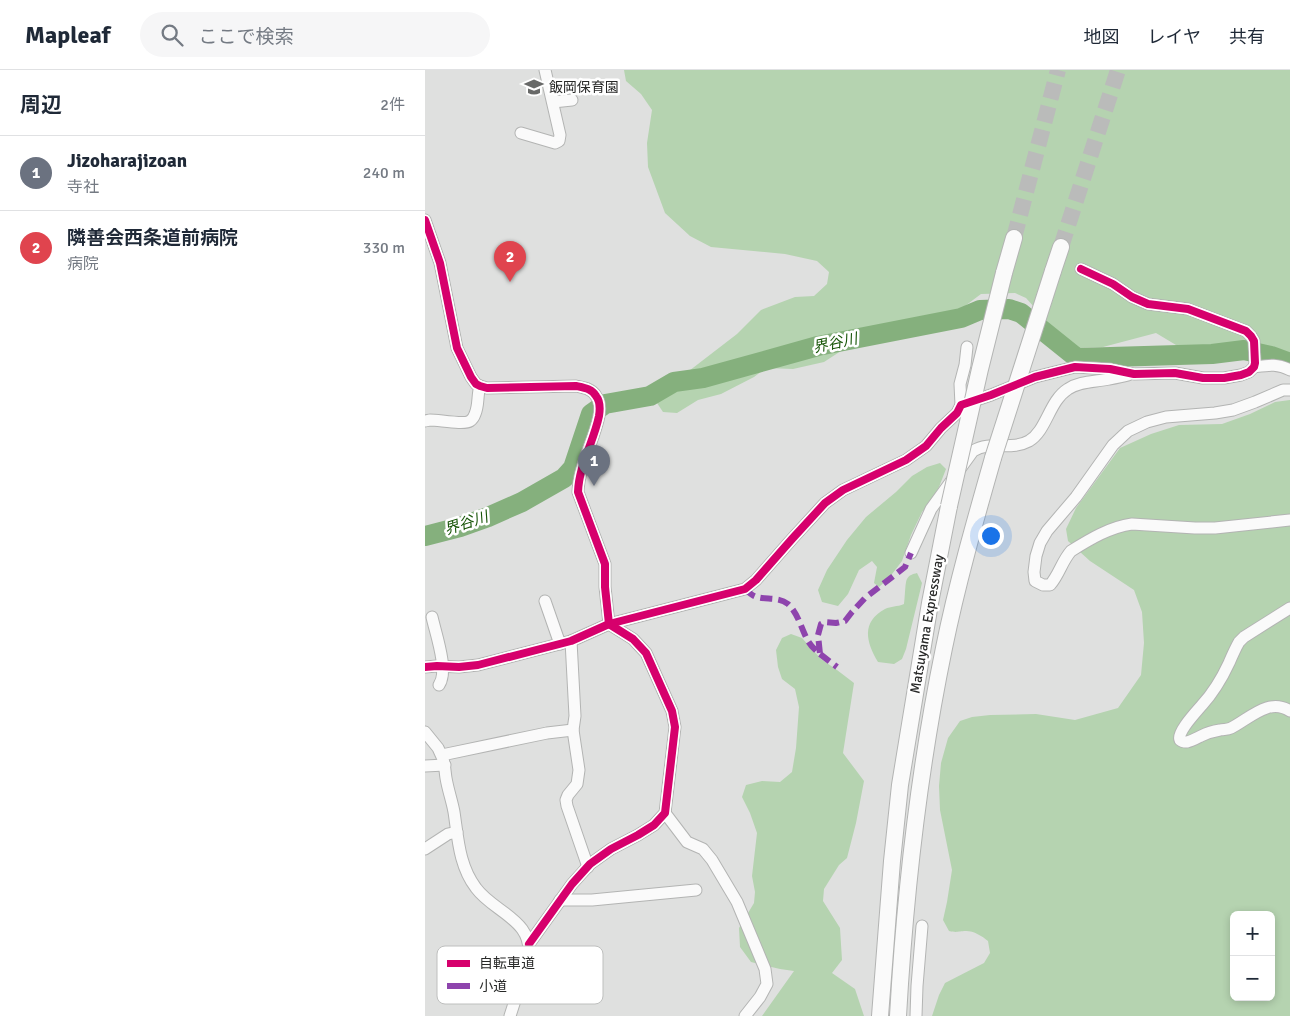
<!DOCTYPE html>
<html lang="ja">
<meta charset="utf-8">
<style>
body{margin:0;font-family:Signika,"Noto Sans JP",sans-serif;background:#f6f6f7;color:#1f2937}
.controls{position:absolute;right:15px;bottom:15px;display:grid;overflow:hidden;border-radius:8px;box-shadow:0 2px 8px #0003}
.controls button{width:45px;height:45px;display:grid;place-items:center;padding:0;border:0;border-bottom:1px solid #e0e1e3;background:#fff;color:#1f2937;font:25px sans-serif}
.you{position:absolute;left:565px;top:465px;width:18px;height:18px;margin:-12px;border:4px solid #fff;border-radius:50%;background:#1a73e8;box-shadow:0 0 0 8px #1a73e833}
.badge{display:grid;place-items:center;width:32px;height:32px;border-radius:50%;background:#686968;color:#fff;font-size:16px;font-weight:700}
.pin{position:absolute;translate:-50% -41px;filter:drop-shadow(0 1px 2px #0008)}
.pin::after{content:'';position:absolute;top:26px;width:18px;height:15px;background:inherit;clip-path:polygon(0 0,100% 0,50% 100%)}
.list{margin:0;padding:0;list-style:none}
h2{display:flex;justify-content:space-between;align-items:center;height:65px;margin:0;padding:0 20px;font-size:21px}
h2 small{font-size:16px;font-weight:400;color:#747a83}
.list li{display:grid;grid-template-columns:32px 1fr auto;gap:15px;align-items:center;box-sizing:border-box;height:75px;padding:0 20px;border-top:1px solid #e0e1e3}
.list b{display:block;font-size:19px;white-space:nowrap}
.list p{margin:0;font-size:16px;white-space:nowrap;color:#747a83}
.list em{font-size:16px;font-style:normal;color:#747a83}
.icon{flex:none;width:28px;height:28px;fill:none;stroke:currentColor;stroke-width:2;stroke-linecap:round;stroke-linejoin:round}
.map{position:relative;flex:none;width:865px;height:946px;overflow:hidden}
header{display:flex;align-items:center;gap:30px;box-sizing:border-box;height:70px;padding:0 25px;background:#fff;border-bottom:1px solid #e0e1e3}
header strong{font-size:24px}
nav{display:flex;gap:28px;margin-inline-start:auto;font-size:18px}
.search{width:350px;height:45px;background:#f6f6f7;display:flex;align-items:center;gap:12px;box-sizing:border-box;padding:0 18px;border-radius:28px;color:#747a83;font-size:19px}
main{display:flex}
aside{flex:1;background:#fff}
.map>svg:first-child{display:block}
.green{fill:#b5d3b0;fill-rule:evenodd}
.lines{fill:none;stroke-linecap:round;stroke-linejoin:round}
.river{stroke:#85b07d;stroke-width:20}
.highway-tunnel{stroke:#babbba;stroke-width:16;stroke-dasharray:16 8;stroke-linecap:butt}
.minor-casing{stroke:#b3b4b3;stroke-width:13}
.highway-casing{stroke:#b3b4b3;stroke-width:18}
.minor{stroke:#fafafa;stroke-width:11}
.highway{stroke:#fafafa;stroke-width:16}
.highway-bridge-casing{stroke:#b3b4b3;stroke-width:18;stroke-linecap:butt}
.highway-bridge{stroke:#fafafa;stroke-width:16}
.quiet{stroke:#8e44ad;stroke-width:6;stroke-dasharray:12 6;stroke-linecap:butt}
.cycleway-casing{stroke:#fff;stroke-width:11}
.cycleway{stroke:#d6006c;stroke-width:8}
.labels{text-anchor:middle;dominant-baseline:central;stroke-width:5;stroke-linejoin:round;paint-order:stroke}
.poi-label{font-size:14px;fill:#282928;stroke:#fff;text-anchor:start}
.street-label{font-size:14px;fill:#282928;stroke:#fff}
.water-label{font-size:15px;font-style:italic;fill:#175507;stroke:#fff}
.key{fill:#fff;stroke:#bebfbe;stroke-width:1}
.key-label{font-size:14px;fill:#282928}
</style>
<header>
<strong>Mapleaf</strong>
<div class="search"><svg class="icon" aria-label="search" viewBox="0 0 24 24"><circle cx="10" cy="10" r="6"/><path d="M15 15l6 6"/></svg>ここで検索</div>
<nav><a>地図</a><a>レイヤ</a><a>共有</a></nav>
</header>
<main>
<aside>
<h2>周辺<small>2件</small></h2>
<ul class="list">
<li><span class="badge" style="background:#6b7280">1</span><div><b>Jizoharajizoan</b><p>寺社</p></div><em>240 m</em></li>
<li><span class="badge" style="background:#e0444e">2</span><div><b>隣善会西条道前病院</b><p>病院</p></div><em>330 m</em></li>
</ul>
</aside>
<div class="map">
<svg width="865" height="946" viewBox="0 0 865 946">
<rect width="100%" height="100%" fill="#dfe0df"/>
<g class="green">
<polygon points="199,0 865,0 865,291 808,290 776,290 731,263 678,277 652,278 627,257 601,228 590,223 556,224 532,242 433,262 416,281 399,292 368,299 341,298 329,307 296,324 273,330 252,343 238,342 232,333 235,325 260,304 312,264 336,240 370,227 389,226 402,214 404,202 392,191 360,184 286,177 265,166 240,143 223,97 222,73 227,40 216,24 201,11"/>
<path d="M865 330V946H507L514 925 520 913 559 893 565 883 563 871C557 866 549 861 541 861 533 861 533 863 524 861L518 850 522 832 527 800 515 740 514 716 516 693 523 668 535 651 547 647 565 645 611 644 650 650 693 638 716 605 719 573 717 542 709 520 665 491 643 471 641 459 651 438 695 378 726 364 754 355 797 354 825 344 850 332ZM809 845H846V927H809Z"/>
<polygon points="515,393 521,399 514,417 506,431 497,442 486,465 477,491 464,508 454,517 449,513 452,497 447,491 434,500 423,524 413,536 397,532 393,520 402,500 422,470 441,447 471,422 487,406 502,397"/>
<path d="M492 503 497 513 481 579 477 589 469 594 453 592C441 572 436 552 460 539 466 536 472 537 479 534 480 529 480 512 482 509 484 505 488 504 492 503Z"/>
<polygon points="366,564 377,568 396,589 412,600 429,613 418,683 439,711 431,753 422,788 414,795 399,819 398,831 415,858 417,890 407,903 430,919 439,946 337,946 369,901 355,899 326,892 315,877 314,858 329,833 330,822 327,806 332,763 325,743 317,727 321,715 337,711 355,712 367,702 371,678 374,637 370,619 357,609 353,597 351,580 357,568"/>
</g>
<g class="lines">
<polyline class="river" points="0,466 35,457 63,447 97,432 139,408 148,398 166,344 180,334 225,326 249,312 278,308 393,276 536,248 555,240 584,239 596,243 652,288 787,284 819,280 846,286 865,293"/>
<g class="highway-tunnel">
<polyline points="589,168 633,0"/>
<polyline points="636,177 693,0"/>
</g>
<g class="minor-casing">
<g id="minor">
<polyline points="128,32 147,30"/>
<polyline points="96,63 130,73 134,71 135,65 120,0"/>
<path d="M0 150 15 193 32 278 46 307 51 314 55 316 62 318 151 316C160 318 167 319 171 326 175 331 175 340 174 346 169 371 154 395 153 422L180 494V517L184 554 208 569 221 583 247 641 250 657 240 743 229 755 213 765 186 779 165 794 147 814 104 874"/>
<path d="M829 297C843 295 853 293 865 300"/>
<path d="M865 320H858L830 332 808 340 790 343 741 347 722 352 703 361 688 375 651 427 622 461 615 473 611 486 609 502 610 511 618 515H625C634 505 637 491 646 481 665 469 685 457 707 454L770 458H790L865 450"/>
<polyline points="536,335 535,314 540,295 542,277"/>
<path d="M0 351 5 350C14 350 39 355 45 351 48 349 49 347 50 344 54 335 52 325 55 316"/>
<path d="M486 483 506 439 548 381C566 370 586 381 604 371 622 360 624 331 643 319 655 311 670 312 684 309 690 308 696 307 703 305"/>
<polyline points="120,531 135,574"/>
<path d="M865 538 819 567 814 572C810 579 807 586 804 593 797 608 788 623 777 635 772 641 751 663 755 670 757 672 760 672 762 672 767 671 772 668 776 666 782 663 789 661 795 660 799 659 802 660 806 658 824 649 844 627 865 641"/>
<path d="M7 547C11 565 24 601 14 615"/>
<polyline points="146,571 150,646 148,660 154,700 152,714 143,725 141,730 142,736 163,797"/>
<polyline points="0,597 12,596 34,597 53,595 146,571 184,554 320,519 331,510 367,469 400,433 418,420 481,390 501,376 516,358 532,343 536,335 566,325 610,307 650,297 685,299 709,304 750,303 778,308 799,308 816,305 824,302 829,297 830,293 829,271 826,266 821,261 763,239 723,234 707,227 688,214 656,199"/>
<path d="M0 662 13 678 18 689C20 696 20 702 21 708 23 720 27 731 29 742 33 768 34 796 51 818 69 843 111 850 103 890L85 946"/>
<polyline points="17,685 122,663 148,660"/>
<polyline points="0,696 20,695"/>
<polyline points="240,743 262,772 278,779 287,790 312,832 340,899 342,914 335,927 320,946"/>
<polyline points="0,779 23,764 32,762"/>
<polyline points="135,830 167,830 271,820"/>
<polyline points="491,946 492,916 497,856"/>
</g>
</g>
<g class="highway-casing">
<g id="highway">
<polyline points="628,201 636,177"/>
<polyline points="579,203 589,168"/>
<polyline points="455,946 467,791 475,715 505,533 524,436"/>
<path d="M473 946C480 823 494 699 519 578 532 514 550 451 568 388"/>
</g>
</g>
<use href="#minor" class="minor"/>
<use href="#highway" class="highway"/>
<g class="highway-bridge-casing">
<g id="highway-bridge">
<polyline points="568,388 628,201"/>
<polyline points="524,436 555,299 579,203"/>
</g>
</g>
<use href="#highway-bridge" class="highway-bridge"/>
<g class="quiet">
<path d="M320 519C322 521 324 523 326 524 336 532 352 525 363 534 373 543 376 558 382 569 385 575 389 579 395 584L393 565 396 554 400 552 411 553 420 551 427 542 440 528 480 497 486 483"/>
<polyline points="395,584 412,597"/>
</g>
<g class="cycleway-casing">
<g id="cycleway">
<path d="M0 150 15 193 32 278 46 307 51 314 55 316 62 318 151 316C160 318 167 319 171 326 175 331 175 340 174 346 169 371 154 395 153 422L180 494V517L184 554 208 569 221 583 247 641 250 657 240 743 229 755 213 765 186 779 165 794 147 814 104 874"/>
<polyline points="0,597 12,596 34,597 53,595 146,571 184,554 320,519 331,510 367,469 400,433 418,420 481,390 501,376 516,358 532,343 536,335 566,325 610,307 650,297 685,299 709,304 750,303 778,308 799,308 816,305 824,302 829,297 830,293 829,271 826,266 821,261 763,239 723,234 707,227 688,214 656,199"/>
</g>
</g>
<use href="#cycleway" class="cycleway"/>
</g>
<defs>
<g id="school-bare" transform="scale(1.5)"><path d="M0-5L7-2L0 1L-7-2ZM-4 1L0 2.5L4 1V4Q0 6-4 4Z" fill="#686968" stroke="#fff" stroke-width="2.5" paint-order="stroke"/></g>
</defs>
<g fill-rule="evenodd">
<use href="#school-bare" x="109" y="17"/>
</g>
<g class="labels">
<g class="poi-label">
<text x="124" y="17">飯岡保育園</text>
</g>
<g class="street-label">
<text transform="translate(502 554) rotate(-80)">Matsuyama Expressway</text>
</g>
<g class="water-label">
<text transform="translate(410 273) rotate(-12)">界谷川</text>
<text transform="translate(41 453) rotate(-18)">界谷川</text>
</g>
</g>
<rect x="12" y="876" width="166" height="58" rx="8" class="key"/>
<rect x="22" y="890" width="23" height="7" fill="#d6006c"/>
<rect x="22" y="913" width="23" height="6" fill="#8e44ad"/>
<g class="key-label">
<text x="54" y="898">自転車道</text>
<text x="54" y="921">小道</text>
</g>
</svg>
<div class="controls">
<button>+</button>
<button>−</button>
</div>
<div class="you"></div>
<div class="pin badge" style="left:169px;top:416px;background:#6b7280">1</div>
<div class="pin badge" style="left:85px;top:212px;background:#e0444e">2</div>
</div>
</main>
